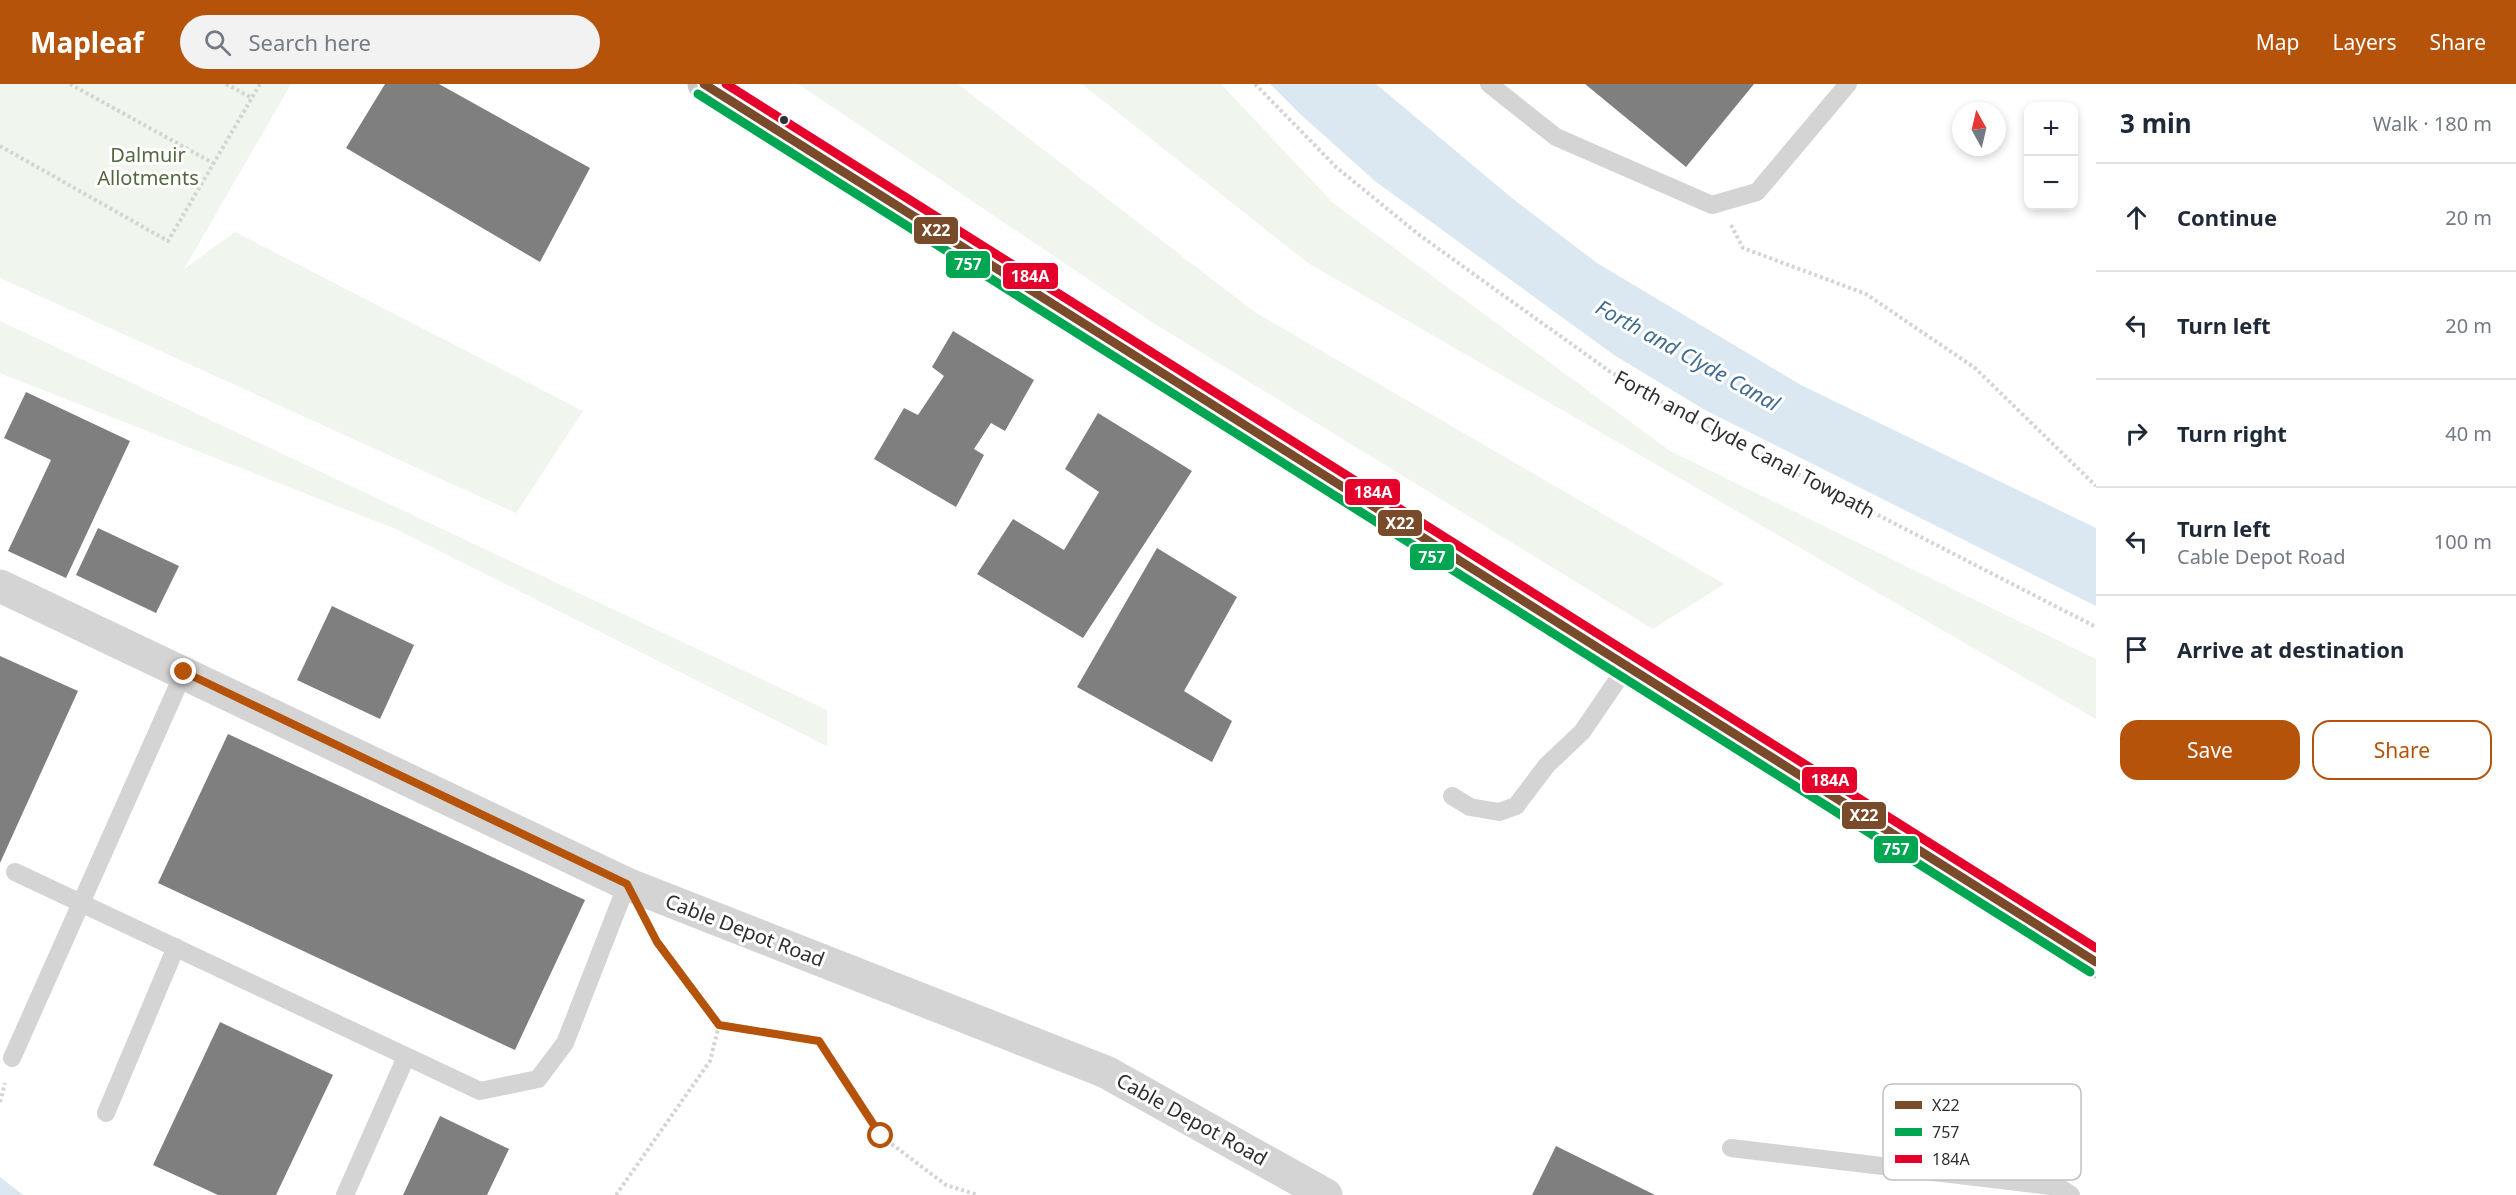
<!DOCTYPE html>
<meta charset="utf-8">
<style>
body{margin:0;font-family:"Noto Sans",sans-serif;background:#f2f2f3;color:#1f2937}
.controls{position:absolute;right:18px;top:18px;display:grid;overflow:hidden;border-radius:12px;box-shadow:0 3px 9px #0003}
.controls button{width:54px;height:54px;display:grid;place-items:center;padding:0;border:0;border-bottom:2px solid #e0e1e3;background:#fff;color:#1f2937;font:30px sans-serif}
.compass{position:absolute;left:1952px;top:18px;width:54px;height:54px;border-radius:50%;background:#fff;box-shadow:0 3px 9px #0003;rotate:352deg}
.stop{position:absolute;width:18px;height:18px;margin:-14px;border:4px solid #b45309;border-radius:50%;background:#fff}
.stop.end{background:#b45309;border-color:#fff;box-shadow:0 2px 6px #0008}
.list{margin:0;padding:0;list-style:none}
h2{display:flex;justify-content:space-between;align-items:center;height:78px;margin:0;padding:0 24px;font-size:26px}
h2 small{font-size:20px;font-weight:400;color:#747a83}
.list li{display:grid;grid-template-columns:39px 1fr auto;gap:18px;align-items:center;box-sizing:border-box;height:108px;padding:0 24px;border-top:2px solid #e0e1e3}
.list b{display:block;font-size:22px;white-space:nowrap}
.list p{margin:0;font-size:20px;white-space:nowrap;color:#747a83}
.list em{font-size:20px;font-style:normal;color:#747a83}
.actions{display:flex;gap:12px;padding:18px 24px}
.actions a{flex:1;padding:14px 0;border:2px solid #b45309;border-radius:18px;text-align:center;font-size:21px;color:#b45309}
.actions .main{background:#b45309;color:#fff}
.icon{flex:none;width:33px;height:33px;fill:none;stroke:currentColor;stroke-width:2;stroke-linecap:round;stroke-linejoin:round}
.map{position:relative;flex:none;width:2096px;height:1111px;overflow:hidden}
header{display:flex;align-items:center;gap:36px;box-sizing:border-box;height:84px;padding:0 30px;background:#b45309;color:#fff}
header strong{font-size:28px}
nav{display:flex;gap:33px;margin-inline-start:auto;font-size:21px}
.search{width:420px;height:54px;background:#f2f2f3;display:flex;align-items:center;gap:15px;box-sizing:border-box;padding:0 21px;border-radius:33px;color:#747a83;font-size:22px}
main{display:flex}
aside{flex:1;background:#fff}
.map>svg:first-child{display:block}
.green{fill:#f0f5ed}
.water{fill:#dbe7f1}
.building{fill:#7f7f7f}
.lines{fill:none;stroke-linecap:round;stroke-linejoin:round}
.path{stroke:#d4d4d4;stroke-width:4;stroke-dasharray:3 3;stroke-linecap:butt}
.lane{stroke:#d4d4d4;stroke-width:18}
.street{stroke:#d4d4d4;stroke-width:33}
.primary{stroke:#c7c7c7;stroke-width:33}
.bus-1-casing{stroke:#fff;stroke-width:14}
.bus-2-casing{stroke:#fff;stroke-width:14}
.bus-3-casing{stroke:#fff;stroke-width:14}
.bus-1{stroke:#7a4b2a;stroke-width:9}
.bus-2{stroke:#00a651;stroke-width:9}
.bus-3{stroke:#e4002b;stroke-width:9}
.route{stroke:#b45309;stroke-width:8}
.bus-dot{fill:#2f2f2f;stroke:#fff;stroke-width:2}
.labels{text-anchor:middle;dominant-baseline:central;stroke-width:6;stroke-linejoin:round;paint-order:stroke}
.park-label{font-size:20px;fill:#50693e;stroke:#fff}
.street-label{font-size:20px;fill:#2f2f2f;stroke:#fff}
.water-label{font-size:21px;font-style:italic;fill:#406c8f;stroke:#fff}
.key{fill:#fff;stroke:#c1c1c1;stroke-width:1.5}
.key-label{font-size:16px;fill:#2f2f2f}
.line-badge{stroke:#fff;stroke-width:2}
.badge-label{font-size:16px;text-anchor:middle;font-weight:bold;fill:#fff}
</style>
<header>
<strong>Mapleaf</strong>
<div class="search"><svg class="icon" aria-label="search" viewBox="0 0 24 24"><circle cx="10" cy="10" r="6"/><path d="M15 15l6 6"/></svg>Search here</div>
<nav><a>Map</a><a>Layers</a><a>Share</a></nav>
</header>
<main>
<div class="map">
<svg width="2096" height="1111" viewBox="0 0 2096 1111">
<rect width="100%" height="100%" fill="#fff"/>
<g class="green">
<polygon points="0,0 291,0 184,185 235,148 583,327 516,429 0,194"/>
<polygon points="798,0 958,0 1256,229 1724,500 1653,545 1155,240"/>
<polygon points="1082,0 1221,0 1333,119 1670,367 2096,575 2096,635 1308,179"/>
<polygon points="0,237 827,626 827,662 398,446 0,289"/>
</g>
<g class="water">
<polygon points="1270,0 1376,0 1513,115 1597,179 1801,301 2096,444 2096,522 1705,326 1614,271 1375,97 1299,29"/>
<polygon points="0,1093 23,1111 0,1111"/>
</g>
<g class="building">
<polygon points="385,0 439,0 590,84 540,178 346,64"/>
<polygon points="1585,0 1754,0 1686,83"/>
<polygon points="953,247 1034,296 1005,347 991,339 974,365 984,371 956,423 874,375 904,324 918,331 944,292 932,283"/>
<polygon points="26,308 130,357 66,494 8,467 51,376 4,354"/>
<polygon points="1098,329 1192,387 1083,554 977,490 1013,435 1064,466 1099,408 1065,385"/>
<polygon points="98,444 179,482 156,529 76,491"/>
<polygon points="1157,464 1237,513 1184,607 1232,637 1212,678 1077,603"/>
<polygon points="332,522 414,561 380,635 297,596"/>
<polygon points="0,572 78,607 0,779"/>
<polygon points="228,650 585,816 515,966 158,799"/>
<polygon points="220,938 333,991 276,1111 218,1111 153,1081"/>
<polygon points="440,1032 509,1065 487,1111 403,1111"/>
<polygon points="1556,1062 1655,1111 1532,1111"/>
</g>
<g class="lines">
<g class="path">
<polyline points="70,0 213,79"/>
<polyline points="226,0 252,14"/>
<polyline points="1255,0 1336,83 1418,150 1609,287 1693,336 2096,543"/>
<polyline points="0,62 168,157 260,0"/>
<polyline points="1731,141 1743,164 1866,210 1975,284 2096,402"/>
<polyline points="719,941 819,957 881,1052 946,1101 978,1111"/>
<polyline points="0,1018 5,999"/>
<polyline points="616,1111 710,977 719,941 680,890 650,844"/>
</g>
<g class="lane">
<polyline points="1489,0 1556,53 1712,121 1757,108 1848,0"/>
<polyline points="1452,712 1470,723 1499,728 1516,722 1547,681 1582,648 1627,582"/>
<polyline points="15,788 480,1007 538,995 565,959 627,800"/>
<polyline points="12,974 184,588"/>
<polyline points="106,1029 176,863"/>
<polyline points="1731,1064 2059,1103 2071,1111"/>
<polyline points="345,1111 406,973"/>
</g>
<polyline class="street" points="0,502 627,800 1106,988 1326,1111"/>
<polyline class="primary" points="704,0 2096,878"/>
<g class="bus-1-casing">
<polyline id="bus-1" points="704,0 2096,878"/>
</g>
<g class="bus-2-casing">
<polyline id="bus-2" points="698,10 2090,888"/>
</g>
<g class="bus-3-casing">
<polyline id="bus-3" points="726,0 2096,864"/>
</g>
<use href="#bus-1" class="bus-1"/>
<use href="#bus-2" class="bus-2"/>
<use href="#bus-3" class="bus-3"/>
</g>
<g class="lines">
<polyline class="route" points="184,588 627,800 657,858 719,941 819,957 881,1052"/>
</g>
<circle class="bus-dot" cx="784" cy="36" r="5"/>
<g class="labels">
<g class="park-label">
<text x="148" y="70">Dalmuir<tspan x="148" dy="23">Allotments</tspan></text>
</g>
<g class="street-label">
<text transform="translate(1745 360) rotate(28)">Forth and Clyde Canal Towpath</text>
<text transform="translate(745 846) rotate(21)">Cable Depot Road</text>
<text transform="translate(1192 1035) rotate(29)">Cable Depot Road</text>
</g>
<g class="water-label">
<text transform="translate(1688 271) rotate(29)">Forth and Clyde Canal</text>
</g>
</g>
<rect x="1883" y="1000" width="198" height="96" rx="9" class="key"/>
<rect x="1895" y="1017" width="27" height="8" fill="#7a4b2a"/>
<rect x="1895" y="1044" width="27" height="8" fill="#00a651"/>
<rect x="1895" y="1071" width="27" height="8" fill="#e4002b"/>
<g class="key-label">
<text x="1932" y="1027">X22</text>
<text x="1932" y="1054">757</text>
<text x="1932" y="1081">184A</text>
</g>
<g class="line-badge">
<rect x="913" y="132" width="46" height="29" rx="6" fill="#7a4b2a"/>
<rect x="945" y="166" width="46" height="29" rx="6" fill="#00a651"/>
<rect x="1002" y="178" width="57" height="28" rx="6" fill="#e4002b"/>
<rect x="1344" y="394" width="57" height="28" rx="6" fill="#e4002b"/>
<rect x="1377" y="425" width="46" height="28" rx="6" fill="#7a4b2a"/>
<rect x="1409" y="459" width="46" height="28" rx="6" fill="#00a651"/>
<rect x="1801" y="682" width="57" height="28" rx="6" fill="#e4002b"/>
<rect x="1841" y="717" width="46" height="29" rx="6" fill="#7a4b2a"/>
<rect x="1873" y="751" width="46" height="29" rx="6" fill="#00a651"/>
</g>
<g class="badge-label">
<text x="936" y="152">X22</text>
<text x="968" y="186">757</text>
<text x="1030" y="198">184A</text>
<text x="1373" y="414">184A</text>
<text x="1400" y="445">X22</text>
<text x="1432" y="479">757</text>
<text x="1830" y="702">184A</text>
<text x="1864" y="737">X22</text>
<text x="1896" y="771">757</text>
</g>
</svg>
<div class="controls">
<button>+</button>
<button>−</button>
</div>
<svg class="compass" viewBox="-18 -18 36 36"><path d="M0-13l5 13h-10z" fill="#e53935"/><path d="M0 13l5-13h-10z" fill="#747a83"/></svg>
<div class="stop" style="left:881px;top:1052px"></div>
<div class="stop end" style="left:184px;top:588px"></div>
</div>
<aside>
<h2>3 min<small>Walk · 180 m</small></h2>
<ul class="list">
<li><svg class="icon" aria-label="ahead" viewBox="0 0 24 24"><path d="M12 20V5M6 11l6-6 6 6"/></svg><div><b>Continue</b></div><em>20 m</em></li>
<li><svg class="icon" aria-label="left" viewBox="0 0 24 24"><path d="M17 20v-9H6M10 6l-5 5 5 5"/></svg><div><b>Turn left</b></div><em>20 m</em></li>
<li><svg class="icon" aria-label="right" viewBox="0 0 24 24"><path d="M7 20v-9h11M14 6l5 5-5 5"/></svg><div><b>Turn right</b></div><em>40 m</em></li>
<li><svg class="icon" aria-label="left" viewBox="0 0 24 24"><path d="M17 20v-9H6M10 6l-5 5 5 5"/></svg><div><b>Turn left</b><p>Cable Depot Road</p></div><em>100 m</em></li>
<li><svg class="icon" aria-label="arrive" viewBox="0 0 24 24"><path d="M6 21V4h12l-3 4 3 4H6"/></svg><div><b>Arrive at destination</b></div></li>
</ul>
<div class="actions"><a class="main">Save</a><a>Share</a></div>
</aside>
</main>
